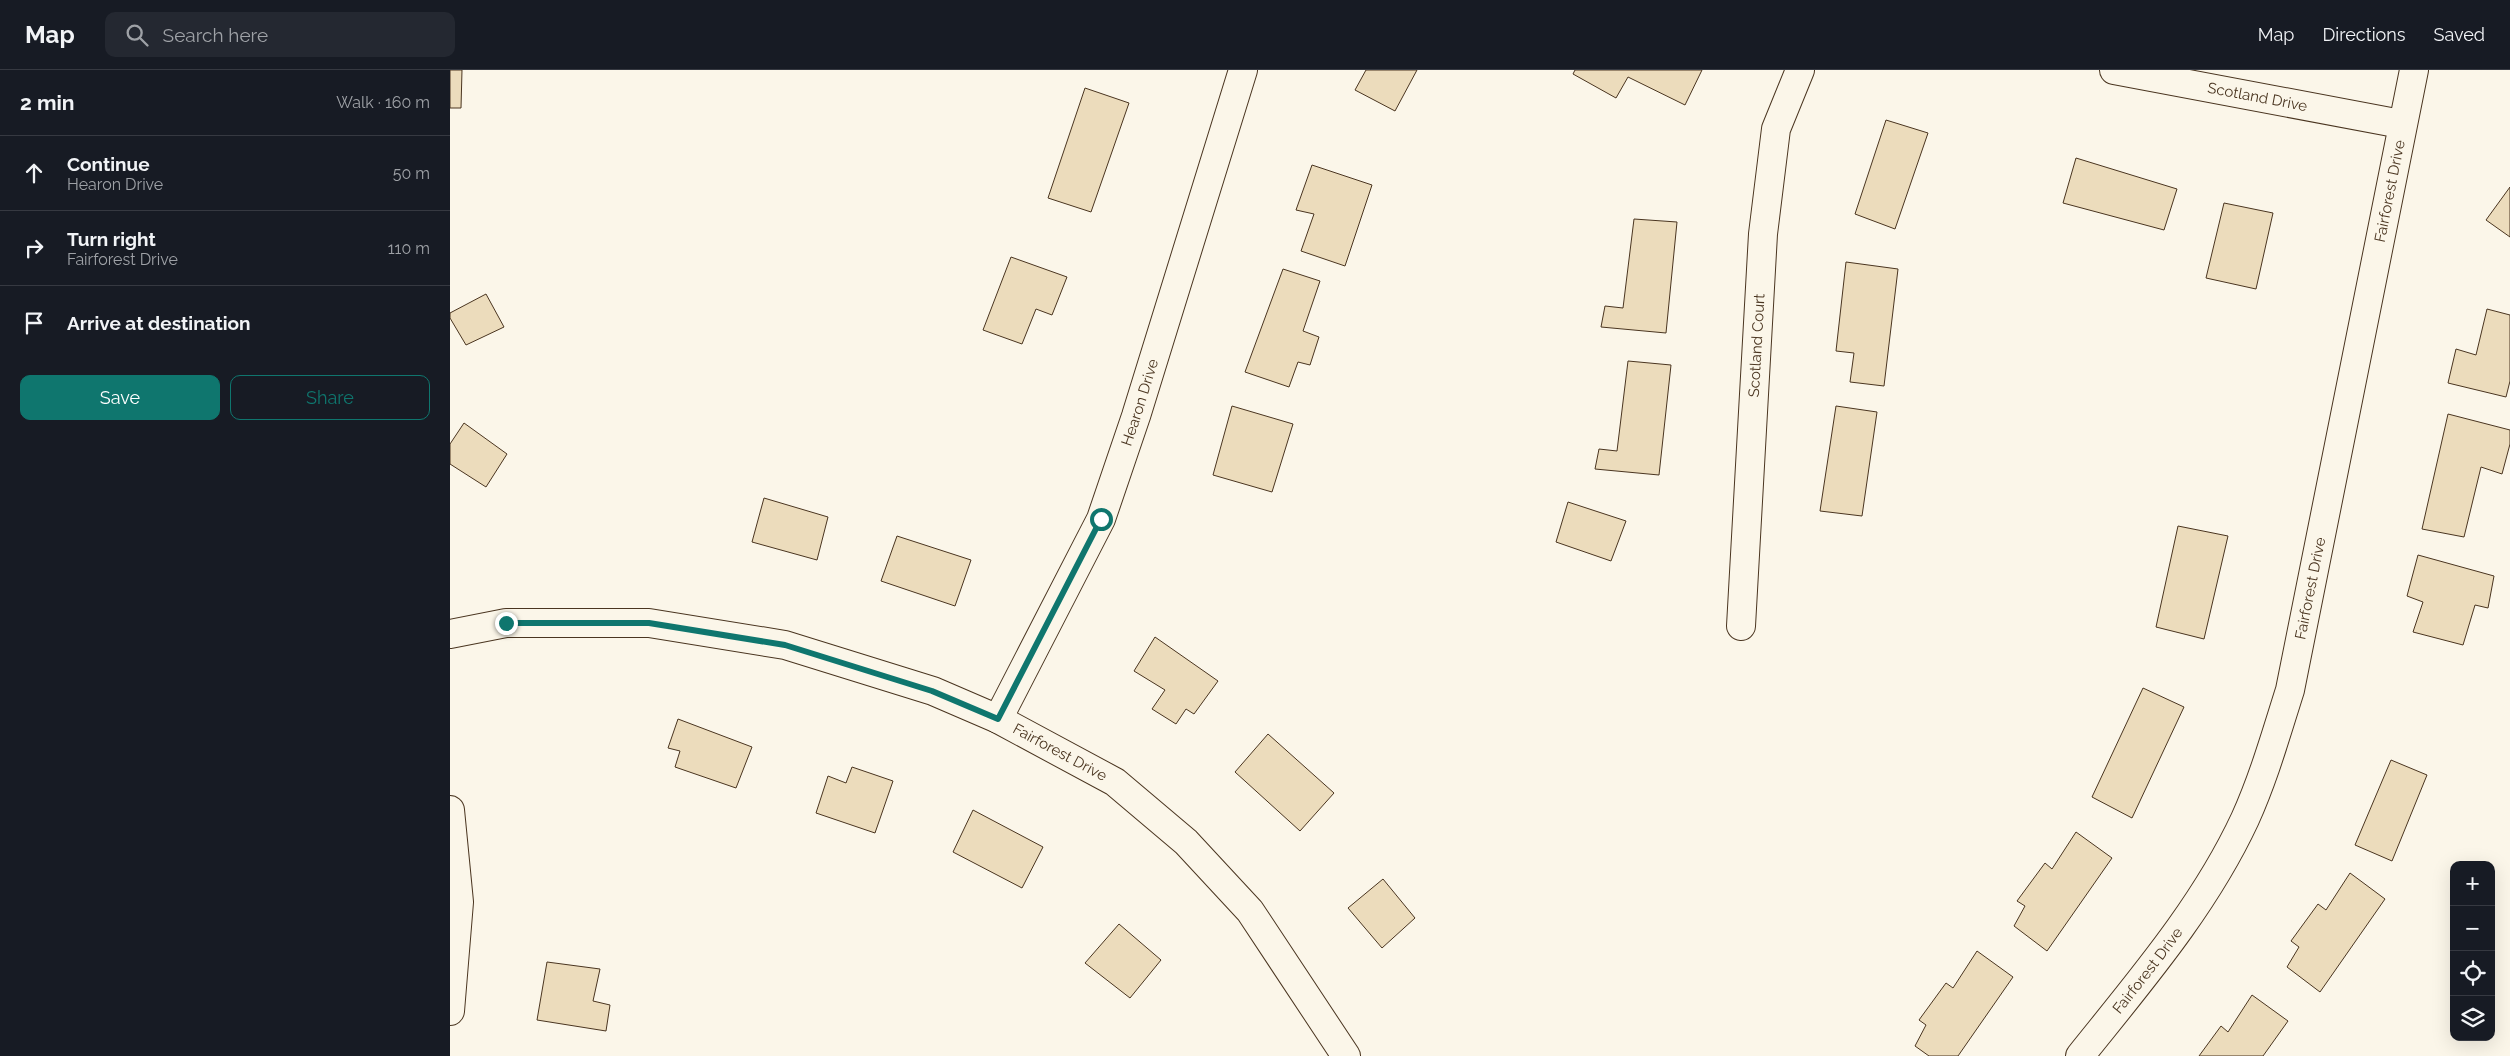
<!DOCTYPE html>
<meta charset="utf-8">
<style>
body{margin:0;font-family:Raleway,sans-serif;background:#242831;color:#f1f3f6}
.controls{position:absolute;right:15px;bottom:15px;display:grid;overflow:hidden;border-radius:10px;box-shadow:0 5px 20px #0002}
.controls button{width:45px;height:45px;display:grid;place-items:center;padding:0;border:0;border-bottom:1px solid #363941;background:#171b24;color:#f1f3f6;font:25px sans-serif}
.stop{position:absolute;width:15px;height:15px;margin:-11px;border:4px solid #0f766e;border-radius:50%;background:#fff}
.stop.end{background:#0f766e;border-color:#fff;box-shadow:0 1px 5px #0008}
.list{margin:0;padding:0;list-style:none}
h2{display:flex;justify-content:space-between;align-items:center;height:65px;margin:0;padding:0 20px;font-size:21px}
h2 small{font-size:16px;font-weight:400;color:#9ea1a6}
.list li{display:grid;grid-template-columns:32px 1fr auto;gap:15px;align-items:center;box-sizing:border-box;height:75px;padding:0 20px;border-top:1px solid #363941}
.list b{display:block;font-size:19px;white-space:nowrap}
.list p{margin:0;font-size:16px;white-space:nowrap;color:#9ea1a6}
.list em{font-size:16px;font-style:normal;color:#9ea1a6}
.actions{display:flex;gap:10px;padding:15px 20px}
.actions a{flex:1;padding:11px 0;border:1px solid #0f766e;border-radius:10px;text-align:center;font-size:18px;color:#0f766e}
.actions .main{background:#0f766e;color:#fff}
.icon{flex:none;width:28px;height:28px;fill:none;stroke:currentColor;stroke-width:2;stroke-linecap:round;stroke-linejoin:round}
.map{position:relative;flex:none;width:2060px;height:986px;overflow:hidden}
header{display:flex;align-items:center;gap:30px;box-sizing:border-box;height:70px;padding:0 25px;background:#171b24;border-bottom:1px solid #363941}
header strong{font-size:24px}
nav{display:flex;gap:28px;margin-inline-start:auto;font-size:18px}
.search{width:350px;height:45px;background:#242831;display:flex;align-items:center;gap:12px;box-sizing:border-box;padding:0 18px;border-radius:10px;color:#9ea1a6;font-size:19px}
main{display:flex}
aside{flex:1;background:#171b24}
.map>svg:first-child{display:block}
.building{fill:#ecdcbc;stroke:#4a3520}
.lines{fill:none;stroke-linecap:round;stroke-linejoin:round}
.minor-casing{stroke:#4a3520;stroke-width:30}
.minor{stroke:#fbf6e9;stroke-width:28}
.route{stroke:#0f766e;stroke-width:6}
.labels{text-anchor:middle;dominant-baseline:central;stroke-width:4;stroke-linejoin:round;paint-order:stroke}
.street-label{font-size:15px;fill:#4a3520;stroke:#fbf6e9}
</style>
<header>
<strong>Map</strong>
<div class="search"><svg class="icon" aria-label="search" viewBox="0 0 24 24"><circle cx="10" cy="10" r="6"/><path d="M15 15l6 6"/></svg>Search here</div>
<nav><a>Map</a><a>Directions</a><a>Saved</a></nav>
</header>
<main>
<aside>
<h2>2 min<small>Walk · 160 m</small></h2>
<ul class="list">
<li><svg class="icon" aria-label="ahead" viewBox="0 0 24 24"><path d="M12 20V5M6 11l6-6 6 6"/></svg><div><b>Continue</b><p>Hearon Drive</p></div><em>50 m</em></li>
<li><svg class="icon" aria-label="right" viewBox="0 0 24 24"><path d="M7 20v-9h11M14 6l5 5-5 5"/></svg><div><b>Turn right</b><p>Fairforest Drive</p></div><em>110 m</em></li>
<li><svg class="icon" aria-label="arrive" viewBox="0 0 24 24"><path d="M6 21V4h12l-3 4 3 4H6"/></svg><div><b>Arrive at destination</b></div></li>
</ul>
<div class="actions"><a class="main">Save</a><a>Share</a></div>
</aside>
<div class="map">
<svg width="2060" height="986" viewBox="0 0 2060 986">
<rect width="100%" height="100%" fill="#fbf6e9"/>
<g class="building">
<polygon points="0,0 12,0 11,38 0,38"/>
<polygon points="916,0 967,0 945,41 905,20"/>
<polygon points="1125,0 1252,0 1235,35 1178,7 1166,28 1123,4"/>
<polygon points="635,18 679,33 641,142 598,128"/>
<polygon points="1436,50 1478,63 1445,159 1405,144"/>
<polygon points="1626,88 1727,119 1714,160 1613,133"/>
<polygon points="862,95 922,115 895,196 851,181 864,144 846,140"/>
<polygon points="2060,117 2060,167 2036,150"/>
<polygon points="1774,133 1823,143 1806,219 1756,208"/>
<polygon points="1184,149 1227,152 1216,263 1151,257 1155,236 1173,238"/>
<polygon points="561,187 617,207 602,245 586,239 572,274 533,260"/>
<polygon points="1396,192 1448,199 1434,316 1400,312 1404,283 1386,281"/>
<polygon points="833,199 870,211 853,261 869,267 860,295 848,292 839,317 795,302"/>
<polygon points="36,224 54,257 16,275 0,248 0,243"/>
<polygon points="2037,239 2060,245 2060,311 2056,327 1998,313 2006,279 2026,285"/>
<polygon points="1178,291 1221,295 1209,405 1145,399 1149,379 1167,381"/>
<polygon points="782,336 843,354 822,422 763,405"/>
<polygon points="1386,336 1427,342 1412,446 1370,441"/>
<polygon points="1998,344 2060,360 2060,374 2052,404 2031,397 2014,467 1972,459"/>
<polygon points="14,353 57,384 36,417 0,394 0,374"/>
<polygon points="314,428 378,447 367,490 302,472"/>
<polygon points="1118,432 1176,451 1161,491 1106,472"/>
<polygon points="1728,456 1778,466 1754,569 1706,557"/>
<polygon points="447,466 521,490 505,536 431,511"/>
<polygon points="1968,485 2044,506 2038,538 2025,535 2013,575 1963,562 1973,532 1957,526"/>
<polygon points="705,567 768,611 744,644 736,639 726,654 702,639 715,620 684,601"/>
<polygon points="1693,618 1734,637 1682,748 1642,727"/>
<polygon points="228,649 302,677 286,718 225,697 230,681 218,678"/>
<polygon points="818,664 884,723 850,761 785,702"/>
<polygon points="1941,690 1977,705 1942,791 1905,775"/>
<polygon points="402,697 443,711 425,763 366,743 378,706 396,713"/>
<polygon points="523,740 593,777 572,818 503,782"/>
<polygon points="1626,762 1662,788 1597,881 1564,856 1575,836 1567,831 1595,793 1602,799"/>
<polygon points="1900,803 1935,829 1870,922 1837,897 1849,877 1841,871 1868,834 1876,840"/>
<polygon points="933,809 965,848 932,878 898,838"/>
<polygon points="669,854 711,890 680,928 635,893"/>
<polygon points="1527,881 1563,907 1508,986 1479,986 1465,976 1476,955 1469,950 1496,913 1503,918"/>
<polygon points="97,892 150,899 143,931 160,935 156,961 87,950"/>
<polygon points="1802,925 1838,951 1813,986 1749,986 1771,956 1778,962"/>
</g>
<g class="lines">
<g class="minor-casing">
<g id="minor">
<path id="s1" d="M1664 0 1951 54"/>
<path id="s2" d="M1291 556 1313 164 1326 59 1350 0"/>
<path id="s3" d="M0 564 56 553H199L335 575 483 621 548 649 665 712 736 772 800 841 896 986"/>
<path id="s4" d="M548 649 651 449 686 346 793 0"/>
<polyline points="0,740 9,832 0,941"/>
<path id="s5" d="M1630 986C1690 911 1754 837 1795 749 1814 707 1826 664 1840 620L1964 0"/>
</g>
</g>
<use href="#minor" class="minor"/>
</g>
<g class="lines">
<polyline class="route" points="56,553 199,553 335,575 482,621 548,649 651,449"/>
</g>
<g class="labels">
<g class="street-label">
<text stroke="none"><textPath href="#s1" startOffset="146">Scotland Drive</textPath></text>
<text stroke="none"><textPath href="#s5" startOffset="935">Fairforest Drive</textPath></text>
<text stroke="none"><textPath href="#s2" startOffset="281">Scotland Court</textPath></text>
<text stroke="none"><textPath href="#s4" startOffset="348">Hearon Drive</textPath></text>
<text stroke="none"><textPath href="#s5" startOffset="530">Fairforest Drive</textPath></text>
<text stroke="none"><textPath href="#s3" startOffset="634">Fairforest Drive</textPath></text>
<text stroke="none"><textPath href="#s5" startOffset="109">Fairforest Drive</textPath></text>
</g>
</g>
</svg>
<div class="controls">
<button>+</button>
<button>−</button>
<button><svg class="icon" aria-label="locate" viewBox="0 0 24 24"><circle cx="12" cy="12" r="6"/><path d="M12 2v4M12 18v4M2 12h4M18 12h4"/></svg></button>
<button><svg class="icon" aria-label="layers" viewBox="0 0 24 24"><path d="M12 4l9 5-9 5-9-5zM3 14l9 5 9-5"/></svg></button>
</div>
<div class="stop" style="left:651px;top:449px"></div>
<div class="stop end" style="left:56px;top:553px"></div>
</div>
</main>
